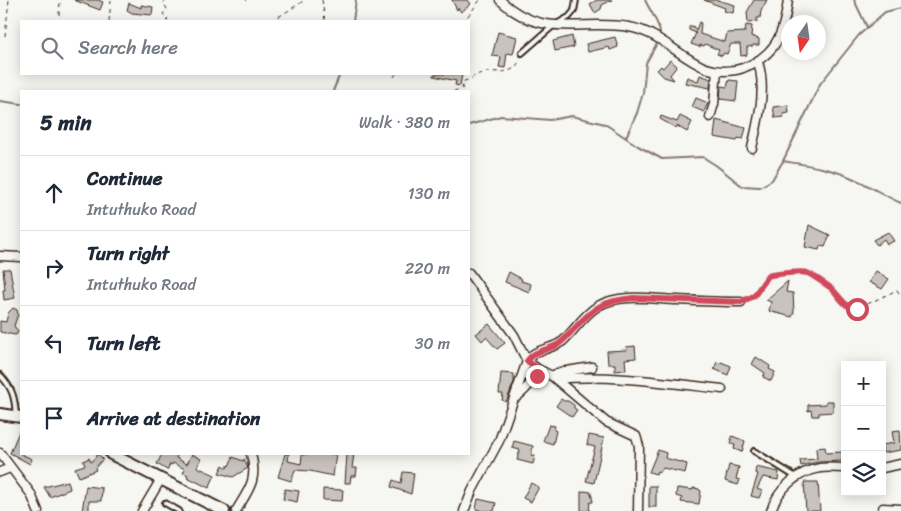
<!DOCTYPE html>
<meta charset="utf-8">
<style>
body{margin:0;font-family:Sriracha,sans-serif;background:#f6f6f7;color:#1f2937}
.controls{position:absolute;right:15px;bottom:15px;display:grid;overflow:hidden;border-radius:0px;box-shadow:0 2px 12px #0003}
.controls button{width:45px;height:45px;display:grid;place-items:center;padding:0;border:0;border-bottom:1px solid #e0e1e3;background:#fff;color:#1f2937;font:25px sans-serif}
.compass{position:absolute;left:781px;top:15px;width:45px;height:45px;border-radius:50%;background:#fff;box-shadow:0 2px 12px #0003;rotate:193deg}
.stop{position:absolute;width:15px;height:15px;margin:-11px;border:4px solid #d1495b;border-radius:50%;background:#fff}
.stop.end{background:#d1495b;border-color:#fff;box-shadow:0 1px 5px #0008}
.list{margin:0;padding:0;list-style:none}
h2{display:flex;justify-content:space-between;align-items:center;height:65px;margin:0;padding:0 20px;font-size:21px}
h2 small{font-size:16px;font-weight:400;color:#747a83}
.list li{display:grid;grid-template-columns:32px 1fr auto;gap:15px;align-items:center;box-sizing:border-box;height:75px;padding:0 20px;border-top:1px solid #e0e1e3}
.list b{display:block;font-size:19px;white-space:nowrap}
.list p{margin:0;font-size:16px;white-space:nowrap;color:#747a83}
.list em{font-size:16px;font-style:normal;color:#747a83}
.icon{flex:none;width:28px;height:28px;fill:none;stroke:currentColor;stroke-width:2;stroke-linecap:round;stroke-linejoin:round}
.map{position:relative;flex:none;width:901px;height:511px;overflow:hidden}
.search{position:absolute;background:#fff;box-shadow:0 2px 12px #0003;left:20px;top:20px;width:450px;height:55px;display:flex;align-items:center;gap:12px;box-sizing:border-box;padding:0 18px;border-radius:0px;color:#747a83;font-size:19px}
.panel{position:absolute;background:#fff;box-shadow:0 2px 12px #0003;left:20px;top:90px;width:450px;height:365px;border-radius:0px}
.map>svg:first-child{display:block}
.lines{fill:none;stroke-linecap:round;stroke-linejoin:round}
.stream{stroke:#857a71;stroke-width:2}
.building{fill:#c8c3be;stroke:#3b2a1e}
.service-casing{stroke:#3b2a1e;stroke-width:8}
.minor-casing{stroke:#3b2a1e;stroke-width:11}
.tertiary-casing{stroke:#3b2a1e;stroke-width:14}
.path{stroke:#3b2a1e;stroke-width:1;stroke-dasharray:4 4;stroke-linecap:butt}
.service{stroke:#f6f6f2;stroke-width:4}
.minor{stroke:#f6f6f2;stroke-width:8}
.tertiary{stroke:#f6f6f2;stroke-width:10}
.route{stroke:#d1495b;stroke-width:6}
</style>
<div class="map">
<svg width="901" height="511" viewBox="0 0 901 511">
<rect width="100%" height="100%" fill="#f6f6f2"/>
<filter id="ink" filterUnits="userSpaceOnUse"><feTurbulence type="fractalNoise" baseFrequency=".02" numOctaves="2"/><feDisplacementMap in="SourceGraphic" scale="10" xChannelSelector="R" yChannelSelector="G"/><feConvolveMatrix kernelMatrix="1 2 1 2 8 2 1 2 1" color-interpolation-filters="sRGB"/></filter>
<g filter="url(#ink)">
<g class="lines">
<g class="stream">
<path d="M645 0C650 11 659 22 660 33"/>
<polyline points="854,0 867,27"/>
<polyline points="353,21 356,0"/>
<polyline points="333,91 340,74"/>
<polyline points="0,101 21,104"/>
<path d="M469 125 501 116 550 120 572 116 605 124 638 146 662 159 703 157 717 166 742 186 760 187 772 180 783 161C806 165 830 168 852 178 869 185 884 196 901 203"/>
<polyline points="626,137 637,113 643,93 646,63 656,45"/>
<polyline points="783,161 820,84 859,35 885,12 901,8"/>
</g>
</g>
<g class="building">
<polygon points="74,0 98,0 103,2 100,10"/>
<polygon points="452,0 468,0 471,4 461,12 458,8 457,10"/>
<polygon points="597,0 612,0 602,5 601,9 595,13 590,4"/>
<polygon points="704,0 717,0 735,5 733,13 724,11 725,8"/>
<polygon points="754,0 767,0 761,11 760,18 757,18 757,22 748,23 747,12"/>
<polygon points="129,3 141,8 141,5 153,7 152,15 132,13 127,10"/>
<polygon points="699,22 701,23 700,34 725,42 727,33 745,32 746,25 752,26 751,36 759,39 759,45 753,45 753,46 747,47 747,55 741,56 740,44 731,44 727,54 724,53 722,56 717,54 719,50 705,44 704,46 700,45 700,47 691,44 696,33 689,30 689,27 693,26 696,30"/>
<polygon points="498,32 517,37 513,54 507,53 505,68 499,67 501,57 492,56"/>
<polygon points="572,36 574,47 555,51 553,41"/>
<polygon points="615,37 618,47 610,50 609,47 588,52 586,44"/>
<polygon points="670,60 677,66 670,75 674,80 664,77 657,70 661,66 663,68"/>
<polygon points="434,74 462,74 460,86 455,85 456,81 434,76"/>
<polygon points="700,75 711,79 710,88 685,83 687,77 698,81"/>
<polygon points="729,80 738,81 736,101 720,99 721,86 727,87"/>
<polygon points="696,98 708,103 704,112 692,107"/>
<polygon points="788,105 789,113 783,114 784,117 775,118 773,107"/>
<polygon points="661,116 677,122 680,116 692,122 687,132 677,126 676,128 660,119"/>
<polygon points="716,120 746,128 743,139 738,138 737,141 714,137"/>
<polygon points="809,225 830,235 825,247 820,246 819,250 805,247"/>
<polygon points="888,232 894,241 887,244 884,239 877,245 873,240"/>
<polygon points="3,269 10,269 15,298 4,300 3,290 5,290"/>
<polygon points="876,271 889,279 882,289 869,282"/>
<polygon points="509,272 522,279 521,281 531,284 529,292 505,282"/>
<polygon points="788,281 786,292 793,293 794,312 792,317 769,311 771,302 766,300"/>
<polygon points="13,308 17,310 18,314 14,326 18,331 17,334 15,335 0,332 0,321 6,322 8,313"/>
<polygon points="489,324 505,343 497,349 486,337 482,341 476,334"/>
<polygon points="635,346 636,358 625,359 626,370 615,371 615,364 608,364 607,351 627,350 626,347"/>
<polygon points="756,357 770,366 769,369 775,372 771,381 763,377 765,373 752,364"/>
<polygon points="717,362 720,364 721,362 731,366 728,375 714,369"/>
<polygon points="501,373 514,374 514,382 506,402 502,400 503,394 499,394"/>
<polygon points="561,399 564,401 568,401 574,405 574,408 577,410 572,417 556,406"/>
<polygon points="826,401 833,401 833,412 819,413 819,416 812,416 811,410 808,411 808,405 826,404"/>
<polygon points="549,425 555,426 554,430 556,431 553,444 543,441"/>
<polygon points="21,427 21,454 32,459 30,464 10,453"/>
<polygon points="900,430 901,450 883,453 882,445 894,443 892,431"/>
<polygon points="589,435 604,438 594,483 586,481 595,447 587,445"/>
<polygon points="732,436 745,441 742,452 734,449 735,445 730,444"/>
<polygon points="514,441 533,446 531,455 535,456 533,464 517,460 520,450 512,448"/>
<polygon points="825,447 826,453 842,452 842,461 818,462 801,466 800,460 817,459 816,448"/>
<polygon points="658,450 666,453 665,458 687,464 685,473 663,468 660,472 657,471 656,474 649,472"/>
<polygon points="98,454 103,459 95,468 96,470 79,477 75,468 85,465 83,461 89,458 91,462"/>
<polygon points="162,454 178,454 176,458 187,464 192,454 201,459 197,467 215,475 209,488 187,477 188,475 183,473 185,469 173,463 172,465 170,464 167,470 157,464"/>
<polygon points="285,454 289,454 288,461 301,464 302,455 304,455 304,454 336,454 333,476 310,471 295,470 291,481 278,477"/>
<polygon points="347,454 354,454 352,468 357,468 356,476 351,476 350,483 345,483"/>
<polygon points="233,457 243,461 244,459 248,468 233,477 219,473 223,465 227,468 228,465 229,466"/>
<polygon points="729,465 739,467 736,479 740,480 738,485 725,481"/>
<polygon points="756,467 779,472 778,480 763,477 757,489 762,491 759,498 751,496 758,474 755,473"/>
<polygon points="403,472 414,473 411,494 391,487 393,480 401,483"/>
<polygon points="68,481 70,489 50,497 44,487"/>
<polygon points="804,482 818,482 820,511 806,511"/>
<polygon points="531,483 539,487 531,502 523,498"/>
<polygon points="86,486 102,488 101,501 89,501 89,511 82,511"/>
<rect x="649" y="486" width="7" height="21"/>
<polygon points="677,488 693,490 693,488 699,489 699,490 701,491 699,504 681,502 682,498 676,496"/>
<polygon points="285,489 299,491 297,502 283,499"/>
<polygon points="323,489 343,490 342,501 323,500"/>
<polygon points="584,491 591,492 593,502 590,502 589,511 581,511 581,492"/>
<polygon points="478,499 496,503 494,511 483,511 476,509"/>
</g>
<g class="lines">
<g class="service-casing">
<g id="service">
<polyline points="522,53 553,26 569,17 574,11 576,0"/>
<path d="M0 375C13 388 15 399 16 416"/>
<polyline points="754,451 796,477"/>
<polyline points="165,503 179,511"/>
</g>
</g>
<g class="minor-casing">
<g id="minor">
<path d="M500 0C542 40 580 19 629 27 659 32 679 57 706 68 717 72 732 72 743 68 776 55 784 34 788 0"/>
<polyline points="710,117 714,104 717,71"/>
<path d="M752 148C758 120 767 90 758 62"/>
<polyline points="0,256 21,257"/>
<polyline points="469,273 514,335 527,361 539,370 552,376 606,422 636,436 639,446 638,511"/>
<polyline points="552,376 560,372 592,367"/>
<path d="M556 379C608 374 669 383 722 389"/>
<path d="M515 398C526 391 532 379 544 372"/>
<polyline points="0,453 31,494 38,511"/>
<polyline points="882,468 901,464"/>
<polyline points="0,472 10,468"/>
<polyline points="883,508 901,509"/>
<polyline points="142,511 161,479"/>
<path d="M236 511C249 489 258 480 251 454"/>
<path d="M464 511 472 491 499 441 527 361C534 348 552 350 563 341 575 330 583 315 598 306 621 293 651 299 677 300 698 301 720 302 741 302"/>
<path d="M771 511C777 490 798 471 820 468 828 467 837 468 845 468"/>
</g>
</g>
<g class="tertiary-casing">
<g id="tertiary">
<polyline points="0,414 21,417"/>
<polyline points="111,454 224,511"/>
</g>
</g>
<g class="path">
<polyline points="166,0 163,2 167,9 163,14 168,19 166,21"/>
<polyline points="246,0 247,1"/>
<polyline points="322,0 325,21"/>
<polyline points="59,15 60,0"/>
<polyline points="109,21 111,0"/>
<polyline points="272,21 305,0"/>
<polyline points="461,21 468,16 480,0"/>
<polyline points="5,36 9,0"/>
<polyline points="394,77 396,74"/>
<path d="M454 91 462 89 464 81C471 80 474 75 482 73 497 69 513 78 520 59"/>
<path d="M749 299 757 292 768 276C772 274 804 271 807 273 809 273 831 288 833 290 842 299 844 307 857 309L897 290 901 296"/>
</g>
<use href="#service" class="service"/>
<use href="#minor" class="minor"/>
<use href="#tertiary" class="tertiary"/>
</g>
</g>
<g class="lines" filter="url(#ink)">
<path class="route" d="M537 376 544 372 527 361C534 350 546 351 557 345 564 341 568 335 574 329 594 307 603 301 633 298L741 302 754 296 768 276C773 274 803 271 807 273 809 273 832 288 833 290 842 299 844 307 857 309"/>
</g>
</svg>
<div class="controls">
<button>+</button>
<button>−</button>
<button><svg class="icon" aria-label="layers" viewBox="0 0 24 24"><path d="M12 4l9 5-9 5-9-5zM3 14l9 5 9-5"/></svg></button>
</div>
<svg class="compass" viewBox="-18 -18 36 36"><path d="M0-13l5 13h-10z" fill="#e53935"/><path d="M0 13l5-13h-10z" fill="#747a83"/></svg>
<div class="stop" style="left:857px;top:309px"></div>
<div class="stop end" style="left:537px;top:376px"></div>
<div class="search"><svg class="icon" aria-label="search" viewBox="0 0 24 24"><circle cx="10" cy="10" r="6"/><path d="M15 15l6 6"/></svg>Search here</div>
<section class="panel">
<h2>5 min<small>Walk · 380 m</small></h2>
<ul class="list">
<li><svg class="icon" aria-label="ahead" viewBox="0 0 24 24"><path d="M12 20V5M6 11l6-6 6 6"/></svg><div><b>Continue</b><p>Intuthuko Road</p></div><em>130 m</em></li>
<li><svg class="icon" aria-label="right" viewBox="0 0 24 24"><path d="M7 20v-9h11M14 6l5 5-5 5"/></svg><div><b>Turn right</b><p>Intuthuko Road</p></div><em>220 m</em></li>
<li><svg class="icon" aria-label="left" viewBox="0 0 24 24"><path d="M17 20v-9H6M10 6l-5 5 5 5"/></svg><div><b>Turn left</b></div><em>30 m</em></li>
<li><svg class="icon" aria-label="arrive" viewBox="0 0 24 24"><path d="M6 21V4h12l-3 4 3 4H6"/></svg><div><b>Arrive at destination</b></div></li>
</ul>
</section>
</div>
